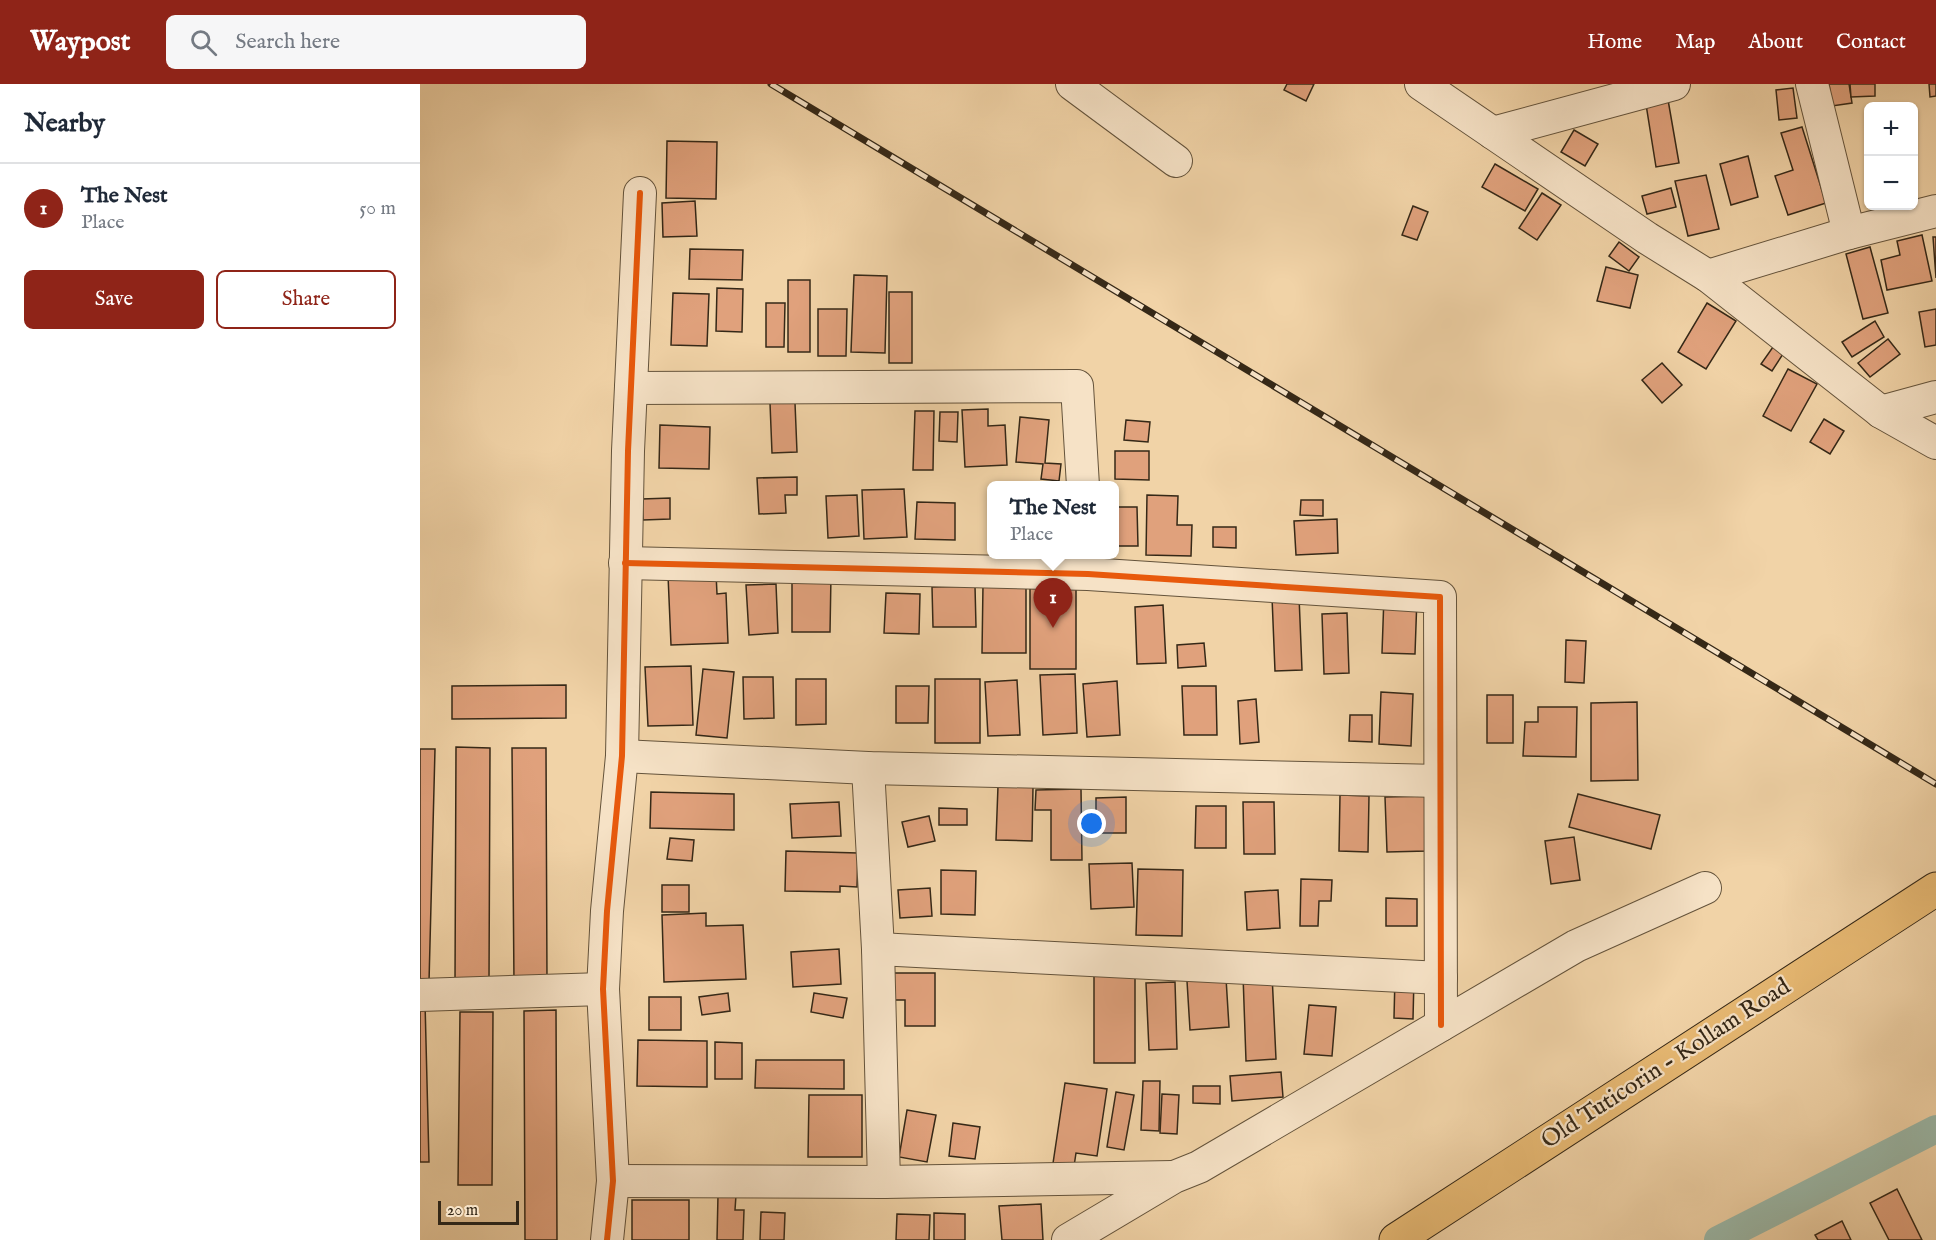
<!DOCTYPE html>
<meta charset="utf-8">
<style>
body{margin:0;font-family:"IM FELL English",serif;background:#f6f6f7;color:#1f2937}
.controls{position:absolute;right:18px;top:18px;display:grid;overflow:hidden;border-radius:9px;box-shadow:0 2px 4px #0004}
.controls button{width:54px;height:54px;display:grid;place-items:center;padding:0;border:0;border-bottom:2px solid #e0e1e3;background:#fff;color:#1f2937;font:30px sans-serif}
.scale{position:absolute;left:18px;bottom:15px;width:81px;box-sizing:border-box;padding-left:6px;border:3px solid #352817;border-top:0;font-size:16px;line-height:21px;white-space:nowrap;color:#352817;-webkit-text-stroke:4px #f6e2c6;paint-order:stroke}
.you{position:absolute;left:672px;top:740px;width:21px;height:21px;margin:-15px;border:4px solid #fff;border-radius:50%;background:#1a73e8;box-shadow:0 0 0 9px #1a73e833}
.badge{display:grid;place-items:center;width:39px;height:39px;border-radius:50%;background:#8f2418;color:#fff;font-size:20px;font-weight:700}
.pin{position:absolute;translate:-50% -50px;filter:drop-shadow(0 2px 3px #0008)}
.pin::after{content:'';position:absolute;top:32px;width:21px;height:18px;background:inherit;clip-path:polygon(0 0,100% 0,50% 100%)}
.popup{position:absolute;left:567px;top:397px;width:132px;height:78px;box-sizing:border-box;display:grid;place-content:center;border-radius:9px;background:#fff;filter:drop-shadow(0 2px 4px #0005);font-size:20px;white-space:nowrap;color:#747a83}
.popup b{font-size:22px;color:#1f2937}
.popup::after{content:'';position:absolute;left:50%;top:100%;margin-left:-12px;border:12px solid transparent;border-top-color:#fff}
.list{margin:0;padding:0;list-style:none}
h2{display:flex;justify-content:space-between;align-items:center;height:78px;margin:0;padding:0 24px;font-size:26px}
h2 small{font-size:20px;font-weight:400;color:#747a83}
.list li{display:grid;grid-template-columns:39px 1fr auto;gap:18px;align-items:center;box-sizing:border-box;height:90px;padding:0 24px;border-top:2px solid #e0e1e3}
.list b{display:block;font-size:22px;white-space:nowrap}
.list p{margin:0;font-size:20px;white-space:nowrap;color:#747a83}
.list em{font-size:20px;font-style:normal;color:#747a83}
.actions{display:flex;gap:12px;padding:18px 24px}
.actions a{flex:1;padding:14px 0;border:2px solid #8f2418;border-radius:9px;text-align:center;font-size:21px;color:#8f2418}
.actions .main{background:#8f2418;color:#fff}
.icon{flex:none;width:33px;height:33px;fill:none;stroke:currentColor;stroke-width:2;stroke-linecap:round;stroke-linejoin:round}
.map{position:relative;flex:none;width:1516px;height:1156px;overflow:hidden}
header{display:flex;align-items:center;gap:36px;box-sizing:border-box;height:84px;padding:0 30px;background:#8f2418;color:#fff}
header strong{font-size:28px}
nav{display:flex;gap:33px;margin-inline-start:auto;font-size:21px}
.search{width:420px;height:54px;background:#f6f6f7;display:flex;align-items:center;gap:15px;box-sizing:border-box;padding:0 21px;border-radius:9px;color:#747a83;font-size:22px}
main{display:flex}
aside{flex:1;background:#fff}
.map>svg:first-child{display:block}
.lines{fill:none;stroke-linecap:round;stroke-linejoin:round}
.canal{stroke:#9bb8a8;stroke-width:28}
.building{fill:#e0a17c;stroke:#352817;stroke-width:1.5}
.street-casing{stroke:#64533b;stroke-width:34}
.primary-casing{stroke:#352817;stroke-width:35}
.street{stroke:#f6e2c6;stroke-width:32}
.primary{stroke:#e8ba74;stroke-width:33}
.rail-casing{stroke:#352817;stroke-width:7}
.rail{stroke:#f6e2c6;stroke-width:4.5;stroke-dasharray:14;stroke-linecap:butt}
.cycleway-casing{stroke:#f6e2c6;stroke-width:10}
.cycleway{stroke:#e8590c;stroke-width:6}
.labels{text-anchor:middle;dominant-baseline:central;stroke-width:4.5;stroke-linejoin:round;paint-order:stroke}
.street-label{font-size:24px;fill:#352817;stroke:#f6e2c6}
</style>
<header>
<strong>Waypost</strong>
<div class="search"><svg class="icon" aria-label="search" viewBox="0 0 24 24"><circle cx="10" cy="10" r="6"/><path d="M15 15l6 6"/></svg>Search here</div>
<nav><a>Home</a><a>Map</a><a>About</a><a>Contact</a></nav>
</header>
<main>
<aside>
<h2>Nearby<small></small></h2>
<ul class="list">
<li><span class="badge">1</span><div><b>The Nest</b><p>Place</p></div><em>50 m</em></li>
</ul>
<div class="actions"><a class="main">Save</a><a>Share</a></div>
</aside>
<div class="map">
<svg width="1516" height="1156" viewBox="0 0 1516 1156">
<rect width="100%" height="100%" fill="#f1d3a7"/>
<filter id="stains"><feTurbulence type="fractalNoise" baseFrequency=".00333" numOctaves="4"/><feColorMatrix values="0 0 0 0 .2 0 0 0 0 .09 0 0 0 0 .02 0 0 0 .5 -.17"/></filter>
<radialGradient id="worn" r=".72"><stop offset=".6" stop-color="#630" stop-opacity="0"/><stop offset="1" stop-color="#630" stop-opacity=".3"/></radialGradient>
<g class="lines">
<polyline class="canal" points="1298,1156 1516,1045"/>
</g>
<g class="building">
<polygon points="867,0 894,0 886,17 864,6"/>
<polygon points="1409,0 1429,0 1432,19 1412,22"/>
<polygon points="1430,0 1455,0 1455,12 1431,13"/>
<polygon points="1509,0 1516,0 1516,12 1510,13"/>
<polygon points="1373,4 1377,34 1359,36 1356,6"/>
<polygon points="1247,10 1259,79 1236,83 1225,14"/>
<polygon points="1382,43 1406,119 1368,131 1355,92 1373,86 1361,49"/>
<polygon points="1154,46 1178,60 1165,82 1141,68"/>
<polygon points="247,57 297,58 296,115 246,114"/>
<polygon points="1328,72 1338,113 1311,121 1300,80"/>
<polygon points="1075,80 1118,105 1105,127 1062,103"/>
<polygon points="1286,91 1299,145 1268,152 1255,97"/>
<polygon points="1251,104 1256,123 1227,130 1222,112"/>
<polygon points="1122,109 1141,121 1117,156 1099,144"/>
<polygon points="275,117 277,152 243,153 242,119"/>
<polygon points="993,122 1008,128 997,156 982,151"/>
<polygon points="1502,151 1512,197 1467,206 1461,176 1480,171 1477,157"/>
<polygon points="1513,153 1516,153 1516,194"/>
<polygon points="1199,158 1219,173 1209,187 1189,172"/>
<polygon points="1450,163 1468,229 1443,235 1426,170"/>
<polygon points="270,165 323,166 322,196 269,195"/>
<polygon points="1186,183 1218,191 1210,224 1177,217"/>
<polygon points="434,191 467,192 465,269 431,268"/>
<rect x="368" y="196" width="22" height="72"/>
<polygon points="297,204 323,205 322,248 296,247"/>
<rect x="469" y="208" width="23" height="71"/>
<polygon points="253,209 289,210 287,262 251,261"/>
<polygon points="346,219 365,219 364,263 346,263"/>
<polygon points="1287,219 1316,237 1286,285 1258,268"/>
<polygon points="398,225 427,225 426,272 398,272"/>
<polygon points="1516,225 1516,261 1505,263 1499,228"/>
<polygon points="1455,237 1464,253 1432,273 1422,258"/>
<polygon points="1468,255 1480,270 1450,293 1438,279"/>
<polygon points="1353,263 1363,270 1352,287 1341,280"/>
<polygon points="1242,279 1262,301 1242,319 1222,296"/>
<polygon points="1368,285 1397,300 1371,347 1343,332"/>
<polygon points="350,319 375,319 377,368 352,369"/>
<polygon points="568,325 568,342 585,341 587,381 545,383 542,326"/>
<polygon points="495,327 514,327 513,386 493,386"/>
<polygon points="520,328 538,328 537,358 519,357"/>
<polygon points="600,333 629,336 625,379 641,380 639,397 621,395 623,380 596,378"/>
<polygon points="1404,335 1424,347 1410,370 1390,358"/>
<polygon points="706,336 730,338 728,358 704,356"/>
<polygon points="240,341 290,343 289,385 239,384"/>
<polygon points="695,367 729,367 729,396 695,395"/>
<polygon points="377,393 377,411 365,411 366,429 339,430 337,394"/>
<polygon points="484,405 487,453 444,455 442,406"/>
<polygon points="437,411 439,452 408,454 406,412"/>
<polygon points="727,411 758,412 757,441 772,441 771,472 726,471"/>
<polygon points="250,414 250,435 223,436 222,415"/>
<polygon points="881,416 903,416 903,432 880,431"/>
<polygon points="497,418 535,419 535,456 495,455"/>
<polygon points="694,423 717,423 718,462 694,462"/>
<polygon points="917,435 918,469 876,471 874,437"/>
<polygon points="793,443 816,443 816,464 793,463"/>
<polygon points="296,489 297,510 306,509 308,559 251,561 248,491"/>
<polygon points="372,491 411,491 410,548 372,548"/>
<polygon points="356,500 358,549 329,551 326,501"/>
<polygon points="563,501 606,502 606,569 562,569"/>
<polygon points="555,502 556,543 513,543 512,503"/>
<rect x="610" y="503" width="46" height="82"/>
<polygon points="466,509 500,510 499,550 464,549"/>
<polygon points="879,512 882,586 855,587 852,513"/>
<polygon points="964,512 997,513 995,570 962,569"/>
<polygon points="743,521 746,579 717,580 715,523"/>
<polygon points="927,529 929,589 904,590 902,530"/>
<polygon points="1146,556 1166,557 1164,599 1145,598"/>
<polygon points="784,559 786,582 758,584 757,561"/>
<polygon points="271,582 273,641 228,642 225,583"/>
<polygon points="283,585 314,588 307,654 276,651"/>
<polygon points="655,590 657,649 623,651 620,591"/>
<polygon points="323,593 353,593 354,634 324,635"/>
<polygon points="376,595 406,595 406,640 376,641"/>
<rect x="515" y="595" width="45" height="64"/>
<polygon points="597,596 600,651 568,652 565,598"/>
<polygon points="697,597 700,651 667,653 663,600"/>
<polygon points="146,601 146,634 32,635 32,602"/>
<polygon points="476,602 509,602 508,639 476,639"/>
<polygon points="762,602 796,602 797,651 764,651"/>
<polygon points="961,608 993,610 991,662 959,660"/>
<rect x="1067" y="611" width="26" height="48"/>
<polygon points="836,615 839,658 820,660 818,617"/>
<polygon points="1217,618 1218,696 1171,697 1171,619"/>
<polygon points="1118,623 1157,623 1156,673 1103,672 1105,638 1118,638"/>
<polygon points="930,631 952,631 952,658 929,657"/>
<polygon points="36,663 70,664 69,898 35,898"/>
<polygon points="92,664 126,664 127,898 94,899"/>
<polygon points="0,665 15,665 9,898 0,898"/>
<polygon points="578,702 613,703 612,757 576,756"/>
<polygon points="661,705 662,776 631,776 631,726 615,726 616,706"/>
<polygon points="231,708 314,710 314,746 230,744"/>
<polygon points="1158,710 1240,731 1231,765 1149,743"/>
<polygon points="920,711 949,712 948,768 919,767"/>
<polygon points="1005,712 1007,767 967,768 965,713"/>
<polygon points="706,713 706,749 676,749 676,714"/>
<polygon points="419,718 421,752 372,754 370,720"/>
<polygon points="823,718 854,718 855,770 824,770"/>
<polygon points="776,722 806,722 806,764 775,764"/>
<polygon points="519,724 547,725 547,741 519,741"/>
<polygon points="509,732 515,757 488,763 482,738"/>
<polygon points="1154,753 1160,796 1131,800 1125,757"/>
<polygon points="250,754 274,756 272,777 247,775"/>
<polygon points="366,767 438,769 437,803 420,802 420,808 365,807"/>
<polygon points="712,779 714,823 671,825 669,780"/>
<polygon points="718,785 763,786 762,852 716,851"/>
<polygon points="521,786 556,787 555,831 521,830"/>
<polygon points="881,795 912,796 911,817 899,817 898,842 880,842"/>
<rect x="242" y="801" width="27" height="27"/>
<polygon points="510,804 512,832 480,834 478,806"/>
<polygon points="858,806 860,844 827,846 825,808"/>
<polygon points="966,814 997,815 997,842 966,842"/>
<polygon points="286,829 286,842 323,841 326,895 244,898 242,831"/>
<polygon points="419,865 421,900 373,903 371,868"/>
<polygon points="473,889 515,889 515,942 485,942 485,916 473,916"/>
<polygon points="715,890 715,979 674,979 674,891"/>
<polygon points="852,890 856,975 826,977 823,891"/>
<polygon points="975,893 994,894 993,935 974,934"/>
<polygon points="806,894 809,943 770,946 767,897"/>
<polygon points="755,898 757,965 729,966 726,899"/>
<polygon points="308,909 310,927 282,931 279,913"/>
<polygon points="394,909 427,914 423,934 391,928"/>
<rect x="229" y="913" width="32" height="33"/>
<polygon points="0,918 5,918 9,1078 0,1078"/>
<polygon points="889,921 916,923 912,972 884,970"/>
<polygon points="136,926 137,1156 105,1156 104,927"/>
<polygon points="40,928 73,928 72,1101 38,1101"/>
<polygon points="218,956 287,957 287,1003 217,1002"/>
<polygon points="295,958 322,959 322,995 295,995"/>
<polygon points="336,976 424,976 424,1005 335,1004"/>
<polygon points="861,988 863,1013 812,1017 810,992"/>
<polygon points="723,997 740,997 739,1047 721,1046"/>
<polygon points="645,999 687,1005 677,1072 656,1069 653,1089 632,1086"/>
<polygon points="773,1002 800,1002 800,1020 773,1019"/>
<polygon points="696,1008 714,1011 704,1066 687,1063"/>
<polygon points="742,1010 759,1011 757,1050 740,1049"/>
<polygon points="389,1011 442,1011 442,1073 388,1073"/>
<polygon points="487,1026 516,1031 507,1078 479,1073"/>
<polygon points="533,1039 560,1043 555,1075 529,1072"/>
<polygon points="1477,1105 1502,1156 1469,1156 1450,1119"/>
<polygon points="298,1111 316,1111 315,1126 324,1126 323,1156 297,1156"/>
<rect x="212" y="1116" width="57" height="40"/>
<polygon points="621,1120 623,1156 582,1156 579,1122"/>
<polygon points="341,1128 365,1129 364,1156 340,1156"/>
<polygon points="514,1129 545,1130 545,1156 514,1156"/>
<polygon points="477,1130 510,1131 509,1156 476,1156"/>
<polygon points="1422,1137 1431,1156 1398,1156 1395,1151"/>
</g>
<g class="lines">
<g class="street-casing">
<g id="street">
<polyline points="652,0 756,77"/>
<polyline points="1001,0 1227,154 1288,192 1461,328 1516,359"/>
<polyline points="1392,0 1429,149"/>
<polyline points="1073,49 1254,0"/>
<polyline points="1288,192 1429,149 1516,127"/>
<polyline points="211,304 657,302 663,402"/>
<polyline points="1461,328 1516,313"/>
<polyline points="205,479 668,490 1020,513 1021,941"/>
<polyline points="202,672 448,684 1020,697"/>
<polyline points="448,684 458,865 464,1098"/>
<polyline points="458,865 1021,894"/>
<polyline points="0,911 183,905"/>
<polyline points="193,1097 464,1098 753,1093"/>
<polyline points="187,1156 193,1097 183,905 187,827 202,672 208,367 220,109"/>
<polyline points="648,1156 754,1093 779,1083 1156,862 1285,804"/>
</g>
</g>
<g class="primary-casing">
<polyline id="primary" points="976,1156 1516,805"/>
</g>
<use href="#street" class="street"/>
<use href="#primary" class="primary"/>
<g class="rail-casing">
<polyline id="rail" points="351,0 1516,700"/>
</g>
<use href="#rail" class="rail"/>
<g class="cycleway-casing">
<g id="cycleway">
<polyline points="205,479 668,490 1020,513 1021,941"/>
<polyline points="187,1156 193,1097 183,905 187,827 202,672 208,367 220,109"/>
</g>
</g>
<use href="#cycleway" class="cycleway"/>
</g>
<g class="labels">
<g class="street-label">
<text transform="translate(1246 980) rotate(-33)">Old Tuticorin - Kollam Road</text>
</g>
</g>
<rect width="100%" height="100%" filter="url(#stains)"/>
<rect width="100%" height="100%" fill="url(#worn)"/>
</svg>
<div class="controls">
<button>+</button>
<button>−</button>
</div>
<div class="scale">20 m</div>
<div class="you"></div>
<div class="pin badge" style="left:633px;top:544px">1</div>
<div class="popup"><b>The Nest</b>Place</div>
</div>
</main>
